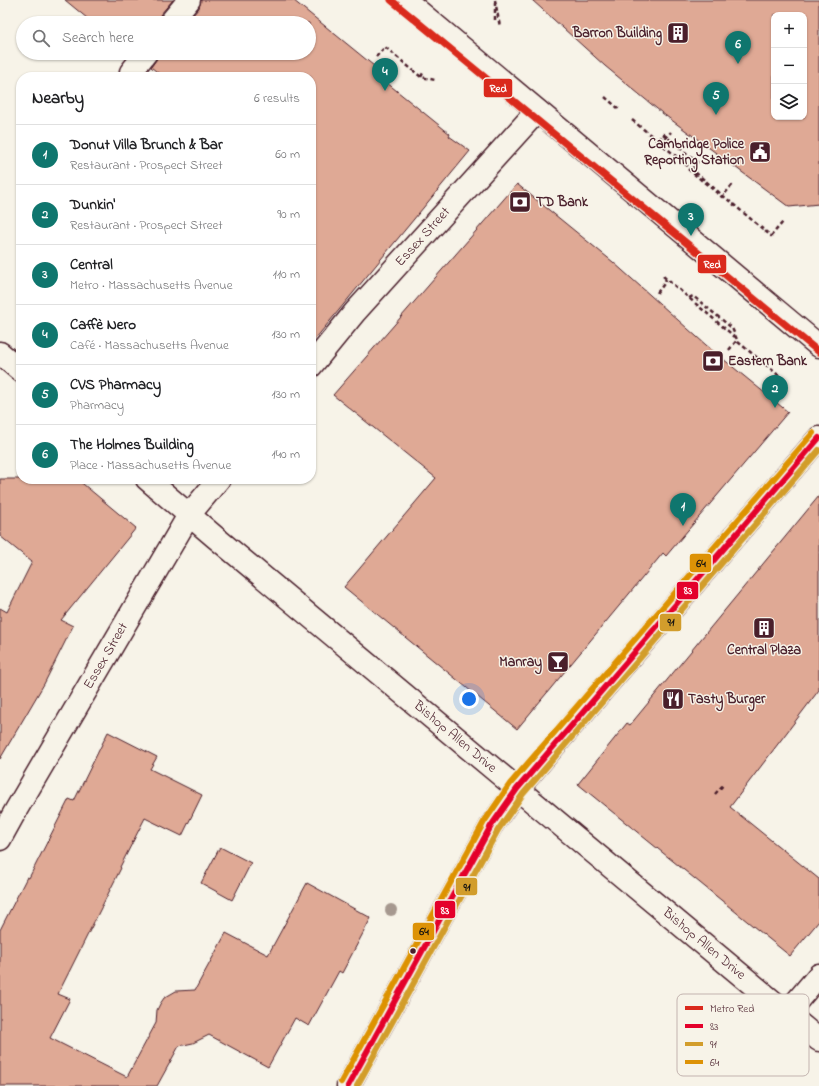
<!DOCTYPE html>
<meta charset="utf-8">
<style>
body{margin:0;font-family:"Indie Flower",sans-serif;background:#f6f6f6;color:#202124}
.controls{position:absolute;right:12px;top:12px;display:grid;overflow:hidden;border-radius:8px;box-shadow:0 1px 3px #0004}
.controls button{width:36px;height:36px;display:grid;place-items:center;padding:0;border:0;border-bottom:1px solid #e0e0e0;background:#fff;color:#202124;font:20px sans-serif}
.you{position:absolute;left:469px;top:699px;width:14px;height:14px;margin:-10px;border:3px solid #fff;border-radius:50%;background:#1a73e8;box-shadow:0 0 0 6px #1a73e833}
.badge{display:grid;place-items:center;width:26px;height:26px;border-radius:50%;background:#0f766e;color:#fff;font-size:13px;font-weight:700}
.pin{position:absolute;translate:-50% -33px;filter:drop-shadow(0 1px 2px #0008)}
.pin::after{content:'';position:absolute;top:21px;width:14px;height:12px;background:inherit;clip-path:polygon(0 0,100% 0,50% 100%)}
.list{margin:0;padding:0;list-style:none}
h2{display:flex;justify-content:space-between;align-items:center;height:52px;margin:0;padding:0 16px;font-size:17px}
h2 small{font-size:13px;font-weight:400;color:#757577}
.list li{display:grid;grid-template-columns:26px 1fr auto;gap:12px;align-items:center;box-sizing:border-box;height:60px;padding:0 16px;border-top:1px solid #e0e0e0}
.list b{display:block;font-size:15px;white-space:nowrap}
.list p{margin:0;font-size:13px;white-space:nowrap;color:#757577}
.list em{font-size:13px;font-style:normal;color:#757577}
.icon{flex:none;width:22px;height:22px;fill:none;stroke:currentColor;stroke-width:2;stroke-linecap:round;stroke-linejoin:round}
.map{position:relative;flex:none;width:819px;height:1086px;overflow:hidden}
.search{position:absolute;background:#fff;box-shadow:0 1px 3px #0004;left:16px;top:16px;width:300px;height:44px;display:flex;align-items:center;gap:10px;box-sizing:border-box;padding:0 14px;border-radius:22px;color:#757577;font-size:15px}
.panel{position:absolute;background:#fff;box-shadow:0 1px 3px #0004;left:16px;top:72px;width:300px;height:412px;border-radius:16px}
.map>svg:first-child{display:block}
.building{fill:#dfa995;stroke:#4a1f2b;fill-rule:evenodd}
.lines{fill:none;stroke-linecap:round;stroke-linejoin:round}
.pedestrian-casing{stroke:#4a1f2b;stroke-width:25}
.minor-casing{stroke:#4a1f2b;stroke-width:25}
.primary-casing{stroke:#4a1f2b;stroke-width:25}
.path{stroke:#4a1f2b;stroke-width:2.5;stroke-dasharray:4 3;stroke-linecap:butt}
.pedestrian{stroke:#f7f3e8;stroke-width:22}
.minor{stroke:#f7f3e8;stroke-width:22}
.primary{stroke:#f7f3e8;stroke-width:22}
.bus-1-casing{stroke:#f7f3e8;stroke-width:9}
.bus-2-casing{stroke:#f7f3e8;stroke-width:9}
.bus-3-casing{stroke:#f7f3e8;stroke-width:9}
.bus-1{stroke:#e4002b;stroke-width:6}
.bus-2{stroke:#d29d2c;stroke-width:6}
.bus-3{stroke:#dd9206;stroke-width:6}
.metro-1-casing{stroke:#f7f3e8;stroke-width:10}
.metro-1{stroke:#da291c;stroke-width:7}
.tree{fill:#a6988f}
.bus-dot{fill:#4a1f2b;stroke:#f7f3e8;stroke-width:1.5}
.labels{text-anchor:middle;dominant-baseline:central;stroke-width:3;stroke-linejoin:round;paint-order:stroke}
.poi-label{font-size:14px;font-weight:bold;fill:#4a1f2b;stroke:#f7f3e8;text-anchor:end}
.street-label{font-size:14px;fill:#4a1f2b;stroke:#f7f3e8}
.key{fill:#f7f3e8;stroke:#c3b3af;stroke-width:1}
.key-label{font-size:11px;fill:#4a1f2b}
.line-badge{stroke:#f7f3e8;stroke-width:1.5}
.badge-label{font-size:11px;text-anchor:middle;font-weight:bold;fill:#fff}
.pale-badge-label{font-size:11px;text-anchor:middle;font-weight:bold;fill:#111}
</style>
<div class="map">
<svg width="819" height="1086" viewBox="0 0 819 1086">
<rect width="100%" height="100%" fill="#f7f3e8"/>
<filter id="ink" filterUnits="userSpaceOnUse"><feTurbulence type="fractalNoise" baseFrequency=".025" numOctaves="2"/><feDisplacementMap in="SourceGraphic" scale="8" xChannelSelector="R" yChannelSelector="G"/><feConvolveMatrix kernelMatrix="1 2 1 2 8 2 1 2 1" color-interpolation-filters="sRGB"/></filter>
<g filter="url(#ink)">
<g class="building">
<polygon points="65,0 173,0 160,15 158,23 93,23"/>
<polygon points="201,0 293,0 379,70 376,74 450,134 449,136 470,151 311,344 311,77 163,77 151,67 156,60 158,53 309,53 309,23 186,23 199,8"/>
<path d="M532 0H819V204L789 207 662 113 605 66ZM774 15H804V117H774Z"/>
<polygon points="517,184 613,262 706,345 788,412 666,556 663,553 517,729 344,587 436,478 333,395"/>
<polygon points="0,479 77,479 136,528 61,620 73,626 44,684 0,759 0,608 7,612 32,562 0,536"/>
<polygon points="819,496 819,690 730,807 819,879 819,921 790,956 578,784 627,723 630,725"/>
<polygon points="108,732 157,757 150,769 202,795 182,836 145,818 120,867 121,868 58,994 70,999 50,1038 127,1077 156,1023 157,1010 160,1004 164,998 176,991 195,990 226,933 268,955 307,883 371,918 342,973 339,971 309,1026 295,1018 268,1067 209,1035 193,1043 179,1046 157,1086 0,1086 0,930 27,877 29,878 69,799 74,801"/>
<polygon points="220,847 251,863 232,900 201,883"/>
</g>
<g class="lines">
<g class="pedestrian-casing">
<g id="pedestrian">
<polyline points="170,23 189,0"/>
<polyline points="131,72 146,53"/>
</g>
</g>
<g class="minor-casing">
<g id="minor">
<polyline points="0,353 21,371"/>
<polyline points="311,366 355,312 537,111"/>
<polyline points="147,479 215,537 819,1040"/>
<polyline points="0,839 16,810 189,515 219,479"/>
<polyline points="787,1013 819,975"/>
</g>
</g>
<g class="primary-casing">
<g id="primary">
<polyline points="405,0 819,346"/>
<polyline points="348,1086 491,826 517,789 819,438"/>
</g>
</g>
<g class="path">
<polyline points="495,0 500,27"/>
<polyline points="495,2 495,22"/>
<polyline points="376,57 385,47 421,77 435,80"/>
<polyline points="421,77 424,71"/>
<polyline points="605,97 619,109"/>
<polyline points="632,120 658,141 663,134 697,162 691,171"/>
<polyline points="658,141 771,236 783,222"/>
<polyline points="660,144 671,132"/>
<polyline points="688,169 722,197 734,183"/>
<polyline points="663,276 735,337"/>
<polyline points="657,293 666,281 665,279"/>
<polyline points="689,298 693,296 732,328 738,342 782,378"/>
<polyline points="729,350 737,340"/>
<polyline points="715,794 724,784"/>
</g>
<use href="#pedestrian" class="pedestrian"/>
<use href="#minor" class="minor"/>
<use href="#primary" class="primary"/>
<g class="bus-1-casing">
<polyline id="bus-1" points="348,1086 491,826 517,789 819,438"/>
</g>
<g class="bus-2-casing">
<polyline id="bus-2" points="357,1086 498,830 523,794 819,450"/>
</g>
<g class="bus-3-casing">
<polyline id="bus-3" points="341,1082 484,822 510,784 813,433"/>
</g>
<use href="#bus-1" class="bus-1"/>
<use href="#bus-2" class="bus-2"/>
<use href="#bus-3" class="bus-3"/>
<g class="metro-1-casing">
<polyline id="metro-1" points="391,0 819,352"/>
</g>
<use href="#metro-1" class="metro-1"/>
</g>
<circle class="tree" cx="391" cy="910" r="6"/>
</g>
<defs>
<g id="building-square" transform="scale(1.15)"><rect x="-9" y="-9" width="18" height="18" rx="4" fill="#4a1f2b" stroke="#f7f3e8"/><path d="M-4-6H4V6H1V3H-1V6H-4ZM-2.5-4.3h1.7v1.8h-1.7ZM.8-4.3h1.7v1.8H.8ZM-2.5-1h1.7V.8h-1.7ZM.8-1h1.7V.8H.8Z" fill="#fff"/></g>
<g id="civic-square" transform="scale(1.15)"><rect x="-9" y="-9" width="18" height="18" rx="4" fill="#4a1f2b" stroke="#f7f3e8"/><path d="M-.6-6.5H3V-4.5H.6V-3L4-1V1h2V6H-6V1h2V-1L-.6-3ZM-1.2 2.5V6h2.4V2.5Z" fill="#fff"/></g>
<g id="bank-square" transform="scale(1.15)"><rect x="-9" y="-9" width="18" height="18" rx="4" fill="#4a1f2b" stroke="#f7f3e8"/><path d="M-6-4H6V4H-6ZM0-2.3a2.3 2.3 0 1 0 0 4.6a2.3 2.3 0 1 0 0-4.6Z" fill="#fff"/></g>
<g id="bar-square" transform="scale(1.15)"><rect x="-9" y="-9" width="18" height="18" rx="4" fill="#4a1f2b" stroke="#f7f3e8"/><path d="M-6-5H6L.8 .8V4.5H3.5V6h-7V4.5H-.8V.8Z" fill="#fff"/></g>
<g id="restaurant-square" transform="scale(1.15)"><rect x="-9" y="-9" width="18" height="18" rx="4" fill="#4a1f2b" stroke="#f7f3e8"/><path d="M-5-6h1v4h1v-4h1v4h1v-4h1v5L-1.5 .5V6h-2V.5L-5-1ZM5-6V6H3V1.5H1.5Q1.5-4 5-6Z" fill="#fff"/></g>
</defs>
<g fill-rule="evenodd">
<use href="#building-square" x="678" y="33"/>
<use href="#civic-square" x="760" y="152"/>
<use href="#bank-square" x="520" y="202"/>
<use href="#bank-square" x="713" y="361"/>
<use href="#building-square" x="764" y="628"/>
<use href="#bar-square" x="558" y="662"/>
<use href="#restaurant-square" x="673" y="699"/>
</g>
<circle class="bus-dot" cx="413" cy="951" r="3.5"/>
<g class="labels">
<g class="poi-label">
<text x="662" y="33">Barron Building</text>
<text x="744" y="144">Cambridge Police<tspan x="744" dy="16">Reporting Station</tspan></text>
<text x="536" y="202" text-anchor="start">TD Bank</text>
<text x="728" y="361" text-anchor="start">Eastern Bank</text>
<text x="764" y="650" text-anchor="middle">Central Plaza</text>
<text x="542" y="662">Manray</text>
<text x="688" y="699" text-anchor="start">Tasty Burger</text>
</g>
<g class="street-label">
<text transform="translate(423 237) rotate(-48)">Essex Street</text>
<text transform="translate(106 656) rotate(-60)">Essex Street</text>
<text transform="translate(455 737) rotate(40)">Bishop Allen Drive</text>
<text transform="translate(704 944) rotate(40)">Bishop Allen Drive</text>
</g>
</g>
<rect x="677" y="994" width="132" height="82" rx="6" class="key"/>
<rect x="685" y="1006" width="18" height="4" fill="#da291c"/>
<rect x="685" y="1024" width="18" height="4" fill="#e4002b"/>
<rect x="685" y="1042" width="18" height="4" fill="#d29d2c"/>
<rect x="685" y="1060" width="18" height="4" fill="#dd9206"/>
<g class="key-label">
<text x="710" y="1012">Metro Red</text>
<text x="710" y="1030">83</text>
<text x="710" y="1048">91</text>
<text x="710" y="1066">64</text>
</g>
<g class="line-badge">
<rect x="483" y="78" width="30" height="20" rx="4" fill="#da291c"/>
<rect x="697" y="254" width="30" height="20" rx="4" fill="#da291c"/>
<rect x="689" y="553" width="23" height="20" rx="4" fill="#dd9206"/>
<rect x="676" y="581" width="23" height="19" rx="4" fill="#e4002b"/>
<rect x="659" y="613" width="23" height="19" rx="4" fill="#d29d2c"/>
<rect x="455" y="877" width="23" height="19" rx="4" fill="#d29d2c"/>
<rect x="434" y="900" width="22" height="19" rx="4" fill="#e4002b"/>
<rect x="412" y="922" width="23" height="19" rx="4" fill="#dd9206"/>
</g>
<g class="badge-label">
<text x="498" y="92">Red</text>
<text x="712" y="268">Red</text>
<text x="688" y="594">83</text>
<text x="445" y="914">83</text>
</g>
<g class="pale-badge-label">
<text x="701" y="567">64</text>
<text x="671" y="626">91</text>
<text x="467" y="891">91</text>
<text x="424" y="935">64</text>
</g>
</svg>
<div class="controls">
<button>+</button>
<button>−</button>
<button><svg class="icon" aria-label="layers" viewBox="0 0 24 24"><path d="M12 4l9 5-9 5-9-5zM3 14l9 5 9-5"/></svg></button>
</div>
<div class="you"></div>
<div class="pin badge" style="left:683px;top:526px">1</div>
<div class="pin badge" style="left:775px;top:408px">2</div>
<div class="pin badge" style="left:691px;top:236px">3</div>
<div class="pin badge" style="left:385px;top:91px">4</div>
<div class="pin badge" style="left:716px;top:115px">5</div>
<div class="pin badge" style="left:738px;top:64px">6</div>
<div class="search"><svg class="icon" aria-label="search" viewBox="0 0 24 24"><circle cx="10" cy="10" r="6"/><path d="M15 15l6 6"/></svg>Search here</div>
<section class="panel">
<h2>Nearby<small>6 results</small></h2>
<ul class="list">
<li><span class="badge">1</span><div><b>Donut Villa Brunch &amp; Bar</b><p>Restaurant · Prospect Street</p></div><em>60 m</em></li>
<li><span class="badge">2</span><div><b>Dunkin'</b><p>Restaurant · Prospect Street</p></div><em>90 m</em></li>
<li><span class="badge">3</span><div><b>Central</b><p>Metro · Massachusetts Avenue</p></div><em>110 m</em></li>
<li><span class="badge">4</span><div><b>Caffè Nero</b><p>Café · Massachusetts Avenue</p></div><em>130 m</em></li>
<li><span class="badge">5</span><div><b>CVS Pharmacy</b><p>Pharmacy</p></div><em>130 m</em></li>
<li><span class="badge">6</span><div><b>The Holmes Building</b><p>Place · Massachusetts Avenue</p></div><em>140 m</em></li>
</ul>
</section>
</div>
